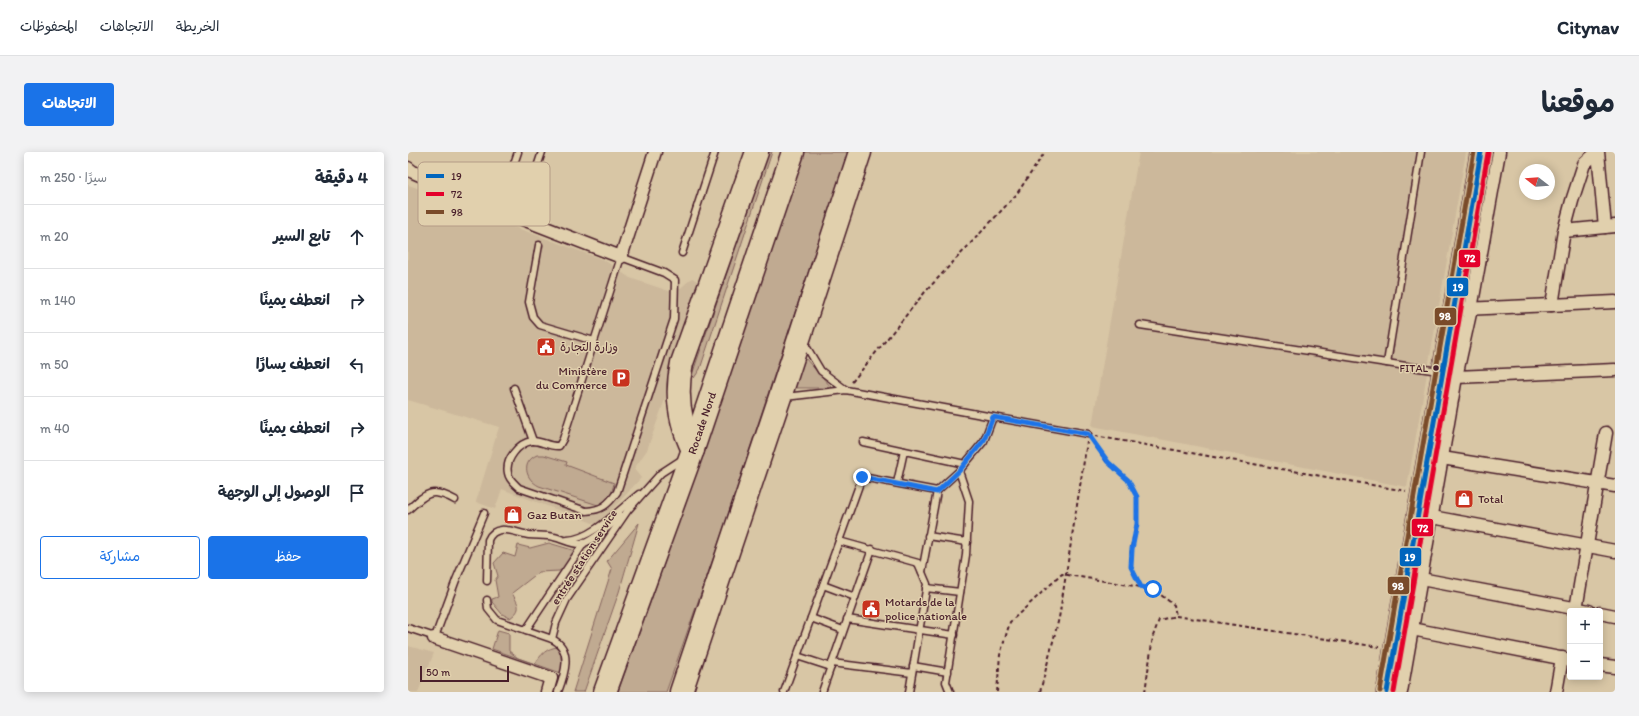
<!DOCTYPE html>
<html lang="ar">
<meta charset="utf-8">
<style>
body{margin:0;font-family:Itim,"Playpen Sans Arabic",sans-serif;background:#f2f2f3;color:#1f2937;direction:rtl}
.controls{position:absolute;right:12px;bottom:12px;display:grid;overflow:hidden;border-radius:4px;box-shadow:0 2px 10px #0003}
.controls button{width:36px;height:36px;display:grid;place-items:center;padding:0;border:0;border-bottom:1px solid #e0e1e3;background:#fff;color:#1f2937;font:20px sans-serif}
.compass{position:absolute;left:1111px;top:12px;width:36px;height:36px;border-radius:50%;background:#fff;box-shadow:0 2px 10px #0003;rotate:287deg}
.scale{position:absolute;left:12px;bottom:10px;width:89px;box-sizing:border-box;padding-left:4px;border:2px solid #4a1f2b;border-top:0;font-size:11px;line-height:14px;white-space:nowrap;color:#4a1f2b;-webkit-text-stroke:3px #e1d0ad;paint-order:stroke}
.stop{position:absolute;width:12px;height:12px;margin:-9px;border:3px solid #1a73e8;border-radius:50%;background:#fff}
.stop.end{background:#1a73e8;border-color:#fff;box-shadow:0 1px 4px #0008}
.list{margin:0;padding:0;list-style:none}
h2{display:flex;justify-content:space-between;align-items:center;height:52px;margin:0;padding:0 16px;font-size:17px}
h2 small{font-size:13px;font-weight:400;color:#747a83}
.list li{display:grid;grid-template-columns:26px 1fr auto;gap:12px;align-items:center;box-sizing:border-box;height:64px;padding:0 16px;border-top:1px solid #e0e1e3}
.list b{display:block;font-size:15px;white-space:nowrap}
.list em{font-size:13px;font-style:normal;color:#747a83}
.actions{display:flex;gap:8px;padding:12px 16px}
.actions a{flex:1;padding:9px 0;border:1px solid #1a73e8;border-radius:4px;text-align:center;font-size:14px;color:#1a73e8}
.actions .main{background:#1a73e8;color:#fff}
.icon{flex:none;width:22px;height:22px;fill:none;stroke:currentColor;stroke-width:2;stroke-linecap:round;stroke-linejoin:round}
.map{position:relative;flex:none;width:1207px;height:540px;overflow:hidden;direction:ltr;border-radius:4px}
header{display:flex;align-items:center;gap:24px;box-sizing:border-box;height:56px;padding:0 20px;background:#fff;border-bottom:1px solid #e0e1e3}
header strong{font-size:19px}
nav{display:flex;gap:22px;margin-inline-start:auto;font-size:14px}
.intro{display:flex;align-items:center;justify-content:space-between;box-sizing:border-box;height:96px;padding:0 24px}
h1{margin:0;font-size:28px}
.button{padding:10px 18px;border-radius:4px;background:#1a73e8;color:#fff;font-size:14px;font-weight:700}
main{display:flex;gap:24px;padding:0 24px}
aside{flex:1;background:#fff;border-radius:4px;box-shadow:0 2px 10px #0003}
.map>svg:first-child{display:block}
.built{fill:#ccb89b}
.green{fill:#c0aa91;stroke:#85645e}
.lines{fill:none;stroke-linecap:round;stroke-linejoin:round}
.service-casing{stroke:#4a1f2b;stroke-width:9}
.minor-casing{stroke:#4a1f2b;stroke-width:15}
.trunk-casing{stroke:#4a1f2b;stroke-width:23}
.motorway-casing{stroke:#4a1f2b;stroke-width:25}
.path{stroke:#4a1f2b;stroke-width:2;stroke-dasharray:4 3;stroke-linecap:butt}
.service{stroke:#e1d0ad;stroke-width:6}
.minor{stroke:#e1d0ad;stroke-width:12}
.trunk{stroke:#e1d0ad;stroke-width:20}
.motorway{stroke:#e1d0ad;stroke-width:22}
.bus-1-casing{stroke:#e1d0ad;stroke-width:8}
.bus-2-casing{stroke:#e1d0ad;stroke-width:8}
.bus-3-casing{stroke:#e1d0ad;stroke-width:8}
.bus-1{stroke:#0065bd;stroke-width:5}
.bus-2{stroke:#e4002b;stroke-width:5}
.bus-3{stroke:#7a4b2a;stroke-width:5}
.route{stroke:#1a73e8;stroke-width:5}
.bus-dot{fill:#4a1f2b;stroke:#e1d0ad;stroke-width:1.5}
.labels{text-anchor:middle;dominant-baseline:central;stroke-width:3;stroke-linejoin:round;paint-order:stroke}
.bus-label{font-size:11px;fill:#4a1f2b;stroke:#e1d0ad;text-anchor:end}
.poi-label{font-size:12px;fill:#4a1f2b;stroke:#e1d0ad;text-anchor:start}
.street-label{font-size:12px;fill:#4a1f2b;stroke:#e1d0ad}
.key{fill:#e1d0ad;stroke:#b49b86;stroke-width:1}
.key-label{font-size:11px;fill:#4a1f2b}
.line-badge{stroke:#e1d0ad;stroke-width:1.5}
.badge-label{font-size:11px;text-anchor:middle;font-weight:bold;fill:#fff}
</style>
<header>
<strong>Citynav</strong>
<nav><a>الخريطة</a><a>الاتجاهات</a><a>المحفوظات</a></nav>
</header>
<div class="intro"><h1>موقعنا</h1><a class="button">الاتجاهات</a></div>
<main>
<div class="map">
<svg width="1207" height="540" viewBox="0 0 1207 540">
<rect width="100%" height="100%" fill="#d8c6a5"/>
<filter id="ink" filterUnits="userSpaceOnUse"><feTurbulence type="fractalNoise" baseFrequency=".025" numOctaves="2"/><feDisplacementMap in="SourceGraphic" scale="8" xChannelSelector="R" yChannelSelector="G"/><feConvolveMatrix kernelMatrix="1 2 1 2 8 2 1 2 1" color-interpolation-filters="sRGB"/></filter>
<g filter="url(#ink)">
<g class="built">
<polygon points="731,0 1058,0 999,335 684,274"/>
<polygon points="0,33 55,51 66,60 196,108 222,126 267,141 284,126 297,134 239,298 226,317 233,326 190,373 94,337 87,357 68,350 91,275 0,248"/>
<polygon points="0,494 26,501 10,540 0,540"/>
</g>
<g class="green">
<polygon points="360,0 364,0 292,217 286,226 284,224 285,220"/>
<polygon points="394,0 440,0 311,390 258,540 210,540 257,409"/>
<polygon points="396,205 424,236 386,236"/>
<path d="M129 303H136L159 310 158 313 206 331C204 341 201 350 190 353L131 334C117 327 113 310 129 303Z"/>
<polygon points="231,371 211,440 176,540 165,540 204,417 199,409"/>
<polygon points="197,382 201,385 167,429 163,425"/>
<path d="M141 391 168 399 159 415 151 419 131 420 104 441C110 452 115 457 102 466L94 462 84 450V447L90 445 87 428 90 424 86 411 95 401 107 405 110 393 122 396Z"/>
<path d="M90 478 101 481V499L110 506 127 512C133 502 139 496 150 495L157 504 156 522 84 497Z"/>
</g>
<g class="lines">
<g class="service-casing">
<g id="service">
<polyline points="91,56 110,0"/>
<polyline points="112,66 134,0"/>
<polyline points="131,93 121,150 125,165 132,173 186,189"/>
<polyline points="274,101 307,0"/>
<path d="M213 105 256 121 267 128 266 167 209 340C200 353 194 358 178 359L111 336C107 332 101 328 100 321 97 308 110 291 124 289 132 288 141 295 151 294L155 287Z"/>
<polyline points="732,173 1024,218"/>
<polyline points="395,189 413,219 438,238"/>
<polyline points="979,211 1013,0"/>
<polyline points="106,236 125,289"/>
<polyline points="377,245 438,238 585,265"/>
<polyline points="455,290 557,312"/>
<polyline points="489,331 496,299"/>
<path d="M0 358C18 341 23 335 47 348"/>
<polyline points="520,384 559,390"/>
<path d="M159 388C183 388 213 356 231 342"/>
<polyline points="514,420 529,339"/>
<path d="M79 429 80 388C87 370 108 381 121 383 129 384 138 383 146 385 155 387 164 393 173 392 185 390 203 372 213 364"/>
<polyline points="415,433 447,445"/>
<polyline points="518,436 552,440"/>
<path d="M79 448 80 457 89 468 144 487C166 497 156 524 150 540"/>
<polyline points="403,466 435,478"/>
<polyline points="439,467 546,483"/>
<polyline points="0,476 27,485 48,428 76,361"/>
<polyline points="118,478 176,391"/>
<polyline points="144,487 148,471 159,447 220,358 253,321 276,306"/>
<polyline points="389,504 423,515"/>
<polyline points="424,511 504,521"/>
<polyline points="505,514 540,520"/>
<polyline points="376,540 431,389"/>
<polyline points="414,540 464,397"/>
<polyline points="501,540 519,432 510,411 431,389 454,325 529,339 551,319 576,289 585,265 680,282"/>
<polyline points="542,540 538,530 558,403 561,349 551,319"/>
</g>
</g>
<g class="minor-casing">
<g id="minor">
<polyline points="1190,0 1197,75"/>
<polyline points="0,16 5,20 112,66 213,105 247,0"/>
<polyline points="1156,79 1207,74"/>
<polyline points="1144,153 1156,79 1164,49 1176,12 1189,0"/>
<polyline points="1056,157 1207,150"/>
<polyline points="1048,225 1207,218"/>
<polyline points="1034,306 1207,334"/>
<polyline points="1024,365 1207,399"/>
<polyline points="1013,427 1181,459"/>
<polyline points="1168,457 1198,281"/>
<polyline points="1192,461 1207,464"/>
<polyline points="1004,477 1162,508"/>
<polyline points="26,486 143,526 139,540"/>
<polyline points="1192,513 1207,515"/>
<polyline points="993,540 1048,225 1063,157 1091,0"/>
<polyline points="1148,540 1154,506"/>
</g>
</g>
<g class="trunk-casing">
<polyline id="trunk" points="979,540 1073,0"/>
</g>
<g class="motorway-casing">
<g id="motorway">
<path d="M285 298C271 270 267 242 274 211L349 0"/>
<polyline points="197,540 283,303 385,0"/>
<polyline points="273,540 372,245 452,0"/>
</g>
</g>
<g class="path">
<polyline points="444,230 517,140 608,43 637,0"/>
<polyline points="687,284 998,339"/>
<polyline points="685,289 699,310 720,328 729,345 729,372 723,397 723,415 733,435"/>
<polyline points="589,540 592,503 602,470 654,422 745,437 766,453 768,464"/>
<polyline points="632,540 651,466 679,290"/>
<polyline points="737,540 745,484 751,468 768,464 971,495"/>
</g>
<use href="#service" class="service"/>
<use href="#minor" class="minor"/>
<use href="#trunk" class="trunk"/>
<use href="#motorway" class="motorway"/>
<g class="bus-1-casing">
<polyline id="bus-1" points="979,540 1073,0"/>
</g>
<g class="bus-2-casing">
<polyline id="bus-2" points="986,540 1080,1"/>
</g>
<g class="bus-3-casing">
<polyline id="bus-3" points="972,539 1066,0"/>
</g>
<use href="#bus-1" class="bus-1"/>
<use href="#bus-2" class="bus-2"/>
<use href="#bus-3" class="bus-3"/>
</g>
</g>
<g class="lines" filter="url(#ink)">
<polyline class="route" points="454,325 529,340 551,319 576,288 585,265 680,282 700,310 720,328 729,345 729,372 724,397 723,415 733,435 745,437"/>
</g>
<defs>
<g id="civic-square" transform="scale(1)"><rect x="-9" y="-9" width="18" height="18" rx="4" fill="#c8321e" stroke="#e1d0ad"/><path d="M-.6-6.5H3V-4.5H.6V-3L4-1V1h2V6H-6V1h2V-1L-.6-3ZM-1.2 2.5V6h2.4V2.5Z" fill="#fff"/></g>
<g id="parking-square" transform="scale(1)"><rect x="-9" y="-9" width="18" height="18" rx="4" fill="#c8321e" stroke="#e1d0ad"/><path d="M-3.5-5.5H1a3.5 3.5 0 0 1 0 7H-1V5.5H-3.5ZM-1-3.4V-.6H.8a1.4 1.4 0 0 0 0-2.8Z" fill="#fff"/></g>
<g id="shop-square" transform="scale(1)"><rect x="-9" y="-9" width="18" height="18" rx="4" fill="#c8321e" stroke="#e1d0ad"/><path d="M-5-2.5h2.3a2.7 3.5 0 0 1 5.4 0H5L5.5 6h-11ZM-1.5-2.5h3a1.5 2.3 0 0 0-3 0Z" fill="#fff"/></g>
</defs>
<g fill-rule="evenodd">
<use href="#civic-square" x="138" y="195"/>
<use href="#parking-square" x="213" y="226"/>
<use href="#shop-square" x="1056" y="347"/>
<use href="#shop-square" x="105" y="363"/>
<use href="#civic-square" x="463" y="457"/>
</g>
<circle class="bus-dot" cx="1028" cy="216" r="3.5"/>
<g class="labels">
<g class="bus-label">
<text x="1020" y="216">FITAL</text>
</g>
<g class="poi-label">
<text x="152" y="195">وزارة التجارة</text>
<text x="199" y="219" text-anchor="end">Ministère<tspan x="199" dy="14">du Commerce</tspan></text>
<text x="1070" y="347">Total</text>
<text x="119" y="363">Gaz Butan</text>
<text x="477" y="450">Motards de la<tspan x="477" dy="14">police nationale</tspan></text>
</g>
<g class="street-label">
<text transform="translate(294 271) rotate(-71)">Rocade Nord</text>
<text transform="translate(176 405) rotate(-57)">entrée station service</text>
</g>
</g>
<rect x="10" y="10" width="132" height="64" rx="6" class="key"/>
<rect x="18" y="22" width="18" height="4" fill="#0065bd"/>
<rect x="18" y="40" width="18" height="4" fill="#e4002b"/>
<rect x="18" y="58" width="18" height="4" fill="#7a4b2a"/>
<g class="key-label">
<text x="43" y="28">19</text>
<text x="43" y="46">72</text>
<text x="43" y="64">98</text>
</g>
<g class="line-badge">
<rect x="1050" y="97" width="23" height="19" rx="4" fill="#e4002b"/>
<rect x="1038" y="125" width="23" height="20" rx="4" fill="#0065bd"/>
<rect x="1026" y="155" width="23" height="19" rx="4" fill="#7a4b2a"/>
<rect x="1003" y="366" width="23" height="19" rx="4" fill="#e4002b"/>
<rect x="991" y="395" width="23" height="20" rx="4" fill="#0065bd"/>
<rect x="979" y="424" width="23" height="19" rx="4" fill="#7a4b2a"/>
</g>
<g class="badge-label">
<text x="1062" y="110">72</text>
<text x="1050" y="139">19</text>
<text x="1037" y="168">98</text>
<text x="1015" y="380">72</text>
<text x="1002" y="409">19</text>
<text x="990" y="438">98</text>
</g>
</svg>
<div class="controls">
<button>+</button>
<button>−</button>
</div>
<svg class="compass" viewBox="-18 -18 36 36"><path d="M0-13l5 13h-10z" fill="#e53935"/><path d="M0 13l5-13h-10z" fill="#747a83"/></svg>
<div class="scale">50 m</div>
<div class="stop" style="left:745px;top:437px"></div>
<div class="stop end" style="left:454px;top:325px"></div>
</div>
<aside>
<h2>4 دقيقة<small>سيرًا · 250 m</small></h2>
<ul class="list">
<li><svg class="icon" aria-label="ahead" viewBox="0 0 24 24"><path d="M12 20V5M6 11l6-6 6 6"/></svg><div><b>تابع السير</b></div><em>20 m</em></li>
<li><svg class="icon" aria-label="right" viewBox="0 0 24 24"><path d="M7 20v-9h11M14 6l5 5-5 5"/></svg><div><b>انعطف يمينًا</b></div><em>140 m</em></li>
<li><svg class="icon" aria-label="left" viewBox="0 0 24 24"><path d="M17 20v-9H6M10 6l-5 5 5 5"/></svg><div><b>انعطف يسارًا</b></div><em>50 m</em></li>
<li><svg class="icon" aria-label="right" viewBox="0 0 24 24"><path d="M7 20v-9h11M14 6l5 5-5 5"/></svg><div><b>انعطف يمينًا</b></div><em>40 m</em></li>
<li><svg class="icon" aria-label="arrive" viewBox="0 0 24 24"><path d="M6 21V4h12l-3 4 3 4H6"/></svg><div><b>الوصول إلى الوجهة</b></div></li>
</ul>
<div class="actions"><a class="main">حفظ</a><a>مشاركة</a></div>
</aside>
</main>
